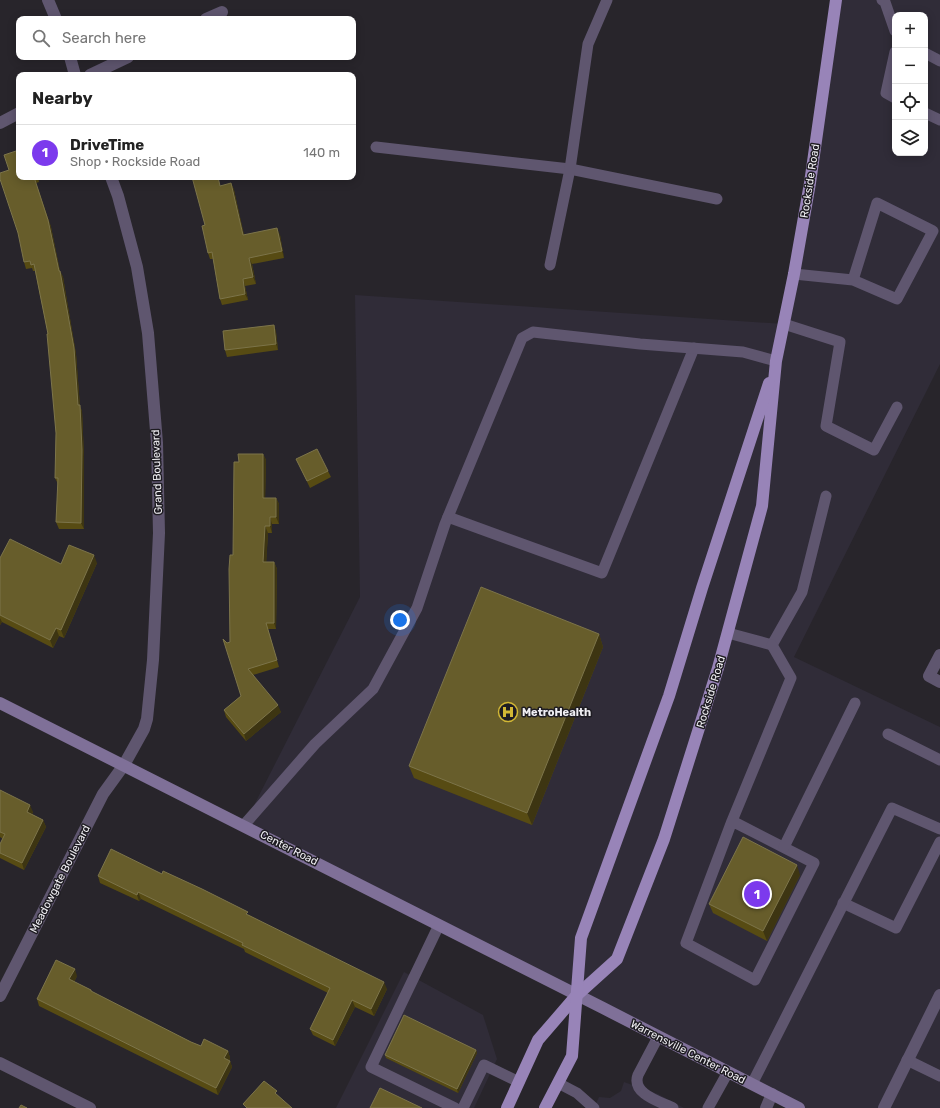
<!DOCTYPE html>
<meta charset="utf-8">
<style>
body{margin:0;font-family:Rubik,sans-serif;background:#f2f2f2;color:#222}
.controls{position:absolute;right:12px;top:12px;display:grid;overflow:hidden;border-radius:8px;box-shadow:0 2px 10px #0003}
.controls button{width:36px;height:36px;display:grid;place-items:center;padding:0;border:0;border-bottom:1px solid #e0e0e0;background:#fff;color:#222;font:20px sans-serif}
.you{position:absolute;left:400px;top:620px;width:14px;height:14px;margin:-10px;border:3px solid #fff;border-radius:50%;background:#1a73e8;box-shadow:0 0 0 6px #1a73e833}
.badge{display:grid;place-items:center;width:26px;height:26px;border-radius:50%;background:#7c3aed;color:#fff;font-size:13px;font-weight:700}
.pin{position:absolute;translate:-50% -50%;border:2px solid #fff;box-shadow:0 1px 4px #0006}
.list{margin:0;padding:0;list-style:none}
h2{display:flex;justify-content:space-between;align-items:center;height:52px;margin:0;padding:0 16px;font-size:17px}
h2 small{font-size:13px;font-weight:400;color:#767676}
.list li{display:grid;grid-template-columns:26px 1fr auto;gap:12px;align-items:center;box-sizing:border-box;height:56px;padding:0 16px;border-top:1px solid #e0e0e0}
.list b{display:block;font-size:15px;white-space:nowrap}
.list p{margin:0;font-size:13px;white-space:nowrap;color:#767676}
.list em{font-size:13px;font-style:normal;color:#767676}
.icon{flex:none;width:22px;height:22px;fill:none;stroke:currentColor;stroke-width:2;stroke-linecap:round;stroke-linejoin:round}
.map{position:relative;flex:none;width:940px;height:1108px;overflow:hidden}
.search{position:absolute;background:#fff;box-shadow:0 2px 10px #0003;left:16px;top:16px;width:340px;height:44px;display:flex;align-items:center;gap:10px;box-sizing:border-box;padding:0 14px;border-radius:8px;color:#767676;font-size:15px}
.panel{position:absolute;background:#fff;box-shadow:0 2px 10px #0003;left:16px;top:72px;width:340px;height:108px;border-radius:8px}
.map>svg:first-child{display:block}
.built{fill:#302c38;fill-rule:evenodd}
.lines{fill:none;stroke-linecap:round;stroke-linejoin:round}
.lane{stroke:#5f566f;stroke-width:11}
.street{stroke:#5f566f;stroke-width:12}
.secondary{stroke:#7f7098;stroke-width:12}
.primary{stroke:#9884b8;stroke-width:12}
.wall{fill:#574b13}
.shaded-wall{fill:#3d3512}
.building{fill:#675d2b;stroke:#7c744a}
.labels{text-anchor:middle;dominant-baseline:central;stroke-width:3;stroke-linejoin:round;paint-order:stroke}
.street-label{font-size:11px;fill:#f0eff3;stroke:#1e1c22}
.poi-label{font-size:11px;font-weight:bold;fill:#f0eff3;stroke:#1e1c22;text-anchor:start}
</style>
<div class="map">
<svg width="940" height="1108" viewBox="0 0 940 1108">
<rect width="100%" height="100%" fill="#28252b"/>
<g class="built">
<path d="M836 0H940V364L794 657 940 727V1108H799L244 825 360 597 355 295 784 324ZM895 15H925V153H895Z"/>
<polygon points="404,972 483,1015 497,1059 474,1108 336,1108"/>
<polygon points="624,1082 658,1094 684,1108 594,1108 599,1097 610,1098 621,1091"/>
</g>
<g class="lines">
<g class="lane">
<polyline points="882,0 885,2 895,31"/>
<polyline points="895,52 886,93 895,98"/>
<polyline points="925,53 940,61"/>
<polyline points="925,113 940,120"/>
<polyline points="376,147 570,169 717,199"/>
<polyline points="550,265 570,169 588,44 607,0"/>
<polyline points="794,274 853,280 897,299 933,231 877,203 853,280"/>
<polyline points="784,324 840,342 826,426 874,450 897,407"/>
<polyline points="448,517 602,573 694,348"/>
<polyline points="728,633 772,645 802,592 826,496"/>
<polyline points="888,734 940,760"/>
<polyline points="732,821 814,863 755,980 686,943 732,821 791,678 772,645"/>
<polyline points="244,825 315,744 373,689 417,608 445,524 522,338 533,332 640,344 743,352 776,361"/>
<polyline points="784,847 855,703"/>
<polyline points="843,903 896,928 940,842"/>
<polyline points="439,925 371,1067 455,1108"/>
<path d="M658 1037 638 1075C631 1094 661 1102 673 1108"/>
<polyline points="907,1060 940,1076"/>
<polyline points="558,1083 577,1093 594,1108"/>
<polyline points="752,1084 892,808 940,829"/>
<polyline points="463,1108 484,1065 519,1082"/>
<polyline points="708,1108 728,1072"/>
</g>
<g class="street">
<polyline points="48,0 56,19"/>
<polyline points="206,19 222,12"/>
<polyline points="70,57 75,75"/>
<polyline points="90,75 128,57"/>
<polyline points="0,123 19,113"/>
<polyline points="940,655 929,676 940,682"/>
<polyline points="0,996 103,794 124,765 144,729 147,719 153,660 159,533 157,443 148,333 137,267 118,196 111,177"/>
<polyline points="0,1063 90,1108"/>
<polyline points="766,1108 772,1094"/>
<polyline points="884,1108 940,995"/>
</g>
<path class="secondary" d="M0 703C266 837 533 972 799 1108"/>
<g class="primary">
<polyline points="507,1108 538,1040 576,996 617,959 664,839 718,668 762,506 776,361 794,274 810,183 836,0"/>
<polyline points="545,1108 572,1056 581,938 669,696 702,588 769,383"/>
</g>
</g>
<g class="wall">
<polygon points="19,177 38,177 39,182 36,183 51,227 60,271 63,277 76,354 80,407 82,411 84,457 84,529 59,529 56,522 58,484 55,478 56,433 48,334 35,271 33,271 32,268 26,269 24,262"/>
<polygon points="231,183 234,190 244,235 280,235 284,258 252,264 256,284 245,286 248,300 222,305 220,299 213,259 210,259 208,253 205,225 221,186"/>
<polygon points="274,325 276,332 278,350 227,357 225,350"/>
<polygon points="263,454 266,460 265,498 276,498 279,504 279,524 272,524 272,533 268,533 266,562 274,562 277,569 276,629 268,629 279,667 253,675 281,712 246,741 226,717 224,710 241,696 227,643 230,642 233,555 239,462"/>
<polygon points="296,459 328,471 331,477 310,488 299,465"/>
<polygon points="0,558 61,564 97,563 64,638 59,636 53,648 2,622 0,625"/>
<polygon points="599,634 603,647 532,825 414,778 409,766"/>
<polygon points="0,790 33,812 32,814 43,820 46,827 24,870 0,858 0,844 3,839 0,837"/>
<polygon points="800,875 767,941 713,913 709,904"/>
<polygon points="98,876 249,915 387,989 374,1016 355,1007 335,1046 313,1035 310,1029 328,993 245,952 244,949 141,899 139,901 100,883"/>
<polygon points="77,976 74,982 91,990 92,992 191,1042 201,1046 228,1051 230,1058 229,1061 230,1061 232,1067 218,1095 39,1006 37,999"/>
<polygon points="476,1050 477,1053 458,1093 386,1058 385,1055"/>
</g>
<g class="shaded-wall">
<polygon points="36,183 51,227 61,277 59,271"/>
<polygon points="231,183 234,190 245,241 243,235"/>
<polygon points="277,228 280,235 284,258 282,251"/>
<polygon points="249,258 252,264 256,284 253,277"/>
<polygon points="60,271 63,277 76,354 80,407 82,411 84,457 84,529 81,523 78,405"/>
<polygon points="243,279 245,286 248,300 245,294"/>
<polygon points="274,325 276,332 278,350 276,344"/>
<polygon points="263,454 266,460 265,504 263,498"/>
<polygon points="276,498 279,504 279,524 276,517"/>
<polygon points="270,517 272,524 272,533 270,526"/>
<polygon points="265,526 268,533 266,569 263,562"/>
<polygon points="94,555 97,563 64,638 61,630"/>
<polygon points="274,562 277,569 276,629 274,623"/>
<polygon points="0,618 2,622 0,625"/>
<polygon points="56,628 59,636 53,648 50,640"/>
<polygon points="599,634 603,647 532,825 527,813"/>
<polygon points="278,705 281,712 246,741 244,734"/>
<polygon points="30,805 33,812 29,819 27,812"/>
<polygon points="43,820 46,827 24,870 22,863"/>
<polygon points="797,865 800,875 767,941 763,931"/>
<polygon points="138,892 141,899 139,901 137,895"/>
<polygon points="75,969 77,976 72,986 69,979"/>
<polygon points="384,982 387,989 374,1016 371,1009"/>
<polygon points="352,1000 355,1007 335,1046 333,1040"/>
<polygon points="476,1050 477,1053 458,1093 457,1089"/>
<polygon points="228,1051 230,1058 227,1065 224,1058"/>
<polygon points="230,1061 232,1067 218,1095 216,1088"/>
</g>
<g class="building">
<polygon points="19,150 19,177 34,177 48,220 59,271 60,271 74,348 78,405 80,405 82,450 81,523 56,522 58,478 55,478 56,433 47,334 48,334 34,264 31,265 30,261 24,262 18,233 0,179 0,173 9,170 4,155"/>
<polygon points="192,177 218,177 220,186 231,183 243,235 277,228 282,251 249,258 253,277 243,279 245,294 220,299 212,252 208,253 202,226 205,225"/>
<polygon points="274,325 276,344 225,350 223,331"/>
<polygon points="317,449 328,471 307,481 296,459"/>
<polygon points="238,454 263,454 263,498 276,498 276,517 270,517 270,526 265,526 263,562 274,562 274,623 266,623 277,660 248,669 278,705 244,734 224,710 241,696 223,639 227,643 230,642 229,569 230,555 233,555 234,462 239,462"/>
<polygon points="10,539 61,564 69,545 94,555 61,630 56,628 50,640 0,615 0,558"/>
<polygon points="481,587 599,634 527,813 409,766"/>
<polygon points="0,790 30,805 27,812 43,820 22,863 0,853 0,844 5,834 0,832"/>
<polygon points="743,837 797,865 763,931 709,904"/>
<polygon points="111,849 162,874 163,871 202,889 248,912 246,914 384,982 371,1009 352,1000 333,1040 310,1029 330,988 242,945 243,943 138,892 137,895 98,876"/>
<polygon points="56,960 75,969 69,979 91,990 91,991 191,1042 201,1046 204,1039 228,1051 224,1058 230,1061 216,1088 37,999"/>
<polygon points="404,1015 476,1050 457,1089 385,1055"/>
<polygon points="264,1081 277,1091 275,1093 292,1108 247,1108 243,1104"/>
<polygon points="380,1088 422,1108 370,1108"/>
<polygon points="21,1105 27,1108 19,1108"/>
</g>
<defs>
<g id="hospital-ring" transform="scale(1)"><circle r="9.5" fill="#1e1c22" stroke="#d2b735" stroke-width="1.5"/><path d="M-5-5h3v3.5h4V-5h3V5h-3V1.5h-4V5h-3Z" fill="#d2b735"/></g>
</defs>
<g fill-rule="evenodd">
<use href="#hospital-ring" x="508" y="712"/>
</g>
<g class="labels">
<g class="street-label">
<text transform="translate(810 181) rotate(-81)">Rockside Road</text>
<text transform="translate(157 472) rotate(-92)">Grand Boulevard</text>
<text transform="translate(711 692) rotate(-73)">Rockside Road</text>
<text transform="translate(289 848) rotate(27)">Center Road</text>
<text transform="translate(60 879) rotate(-63)">Meadowgate Boulevard</text>
<text transform="translate(688 1052) rotate(27)">Warrensville Center Road</text>
</g>
<g class="poi-label">
<text x="522" y="712">MetroHealth</text>
</g>
</g>
</svg>
<div class="controls">
<button>+</button>
<button>−</button>
<button><svg class="icon" aria-label="locate" viewBox="0 0 24 24"><circle cx="12" cy="12" r="6"/><path d="M12 2v4M12 18v4M2 12h4M18 12h4"/></svg></button>
<button><svg class="icon" aria-label="layers" viewBox="0 0 24 24"><path d="M12 4l9 5-9 5-9-5zM3 14l9 5 9-5"/></svg></button>
</div>
<div class="you"></div>
<div class="pin badge" style="left:757px;top:894px">1</div>
<div class="search"><svg class="icon" aria-label="search" viewBox="0 0 24 24"><circle cx="10" cy="10" r="6"/><path d="M15 15l6 6"/></svg>Search here</div>
<section class="panel">
<h2>Nearby<small></small></h2>
<ul class="list">
<li><span class="badge">1</span><div><b>DriveTime</b><p>Shop · Rockside Road</p></div><em>140 m</em></li>
</ul>
</section>
</div>
